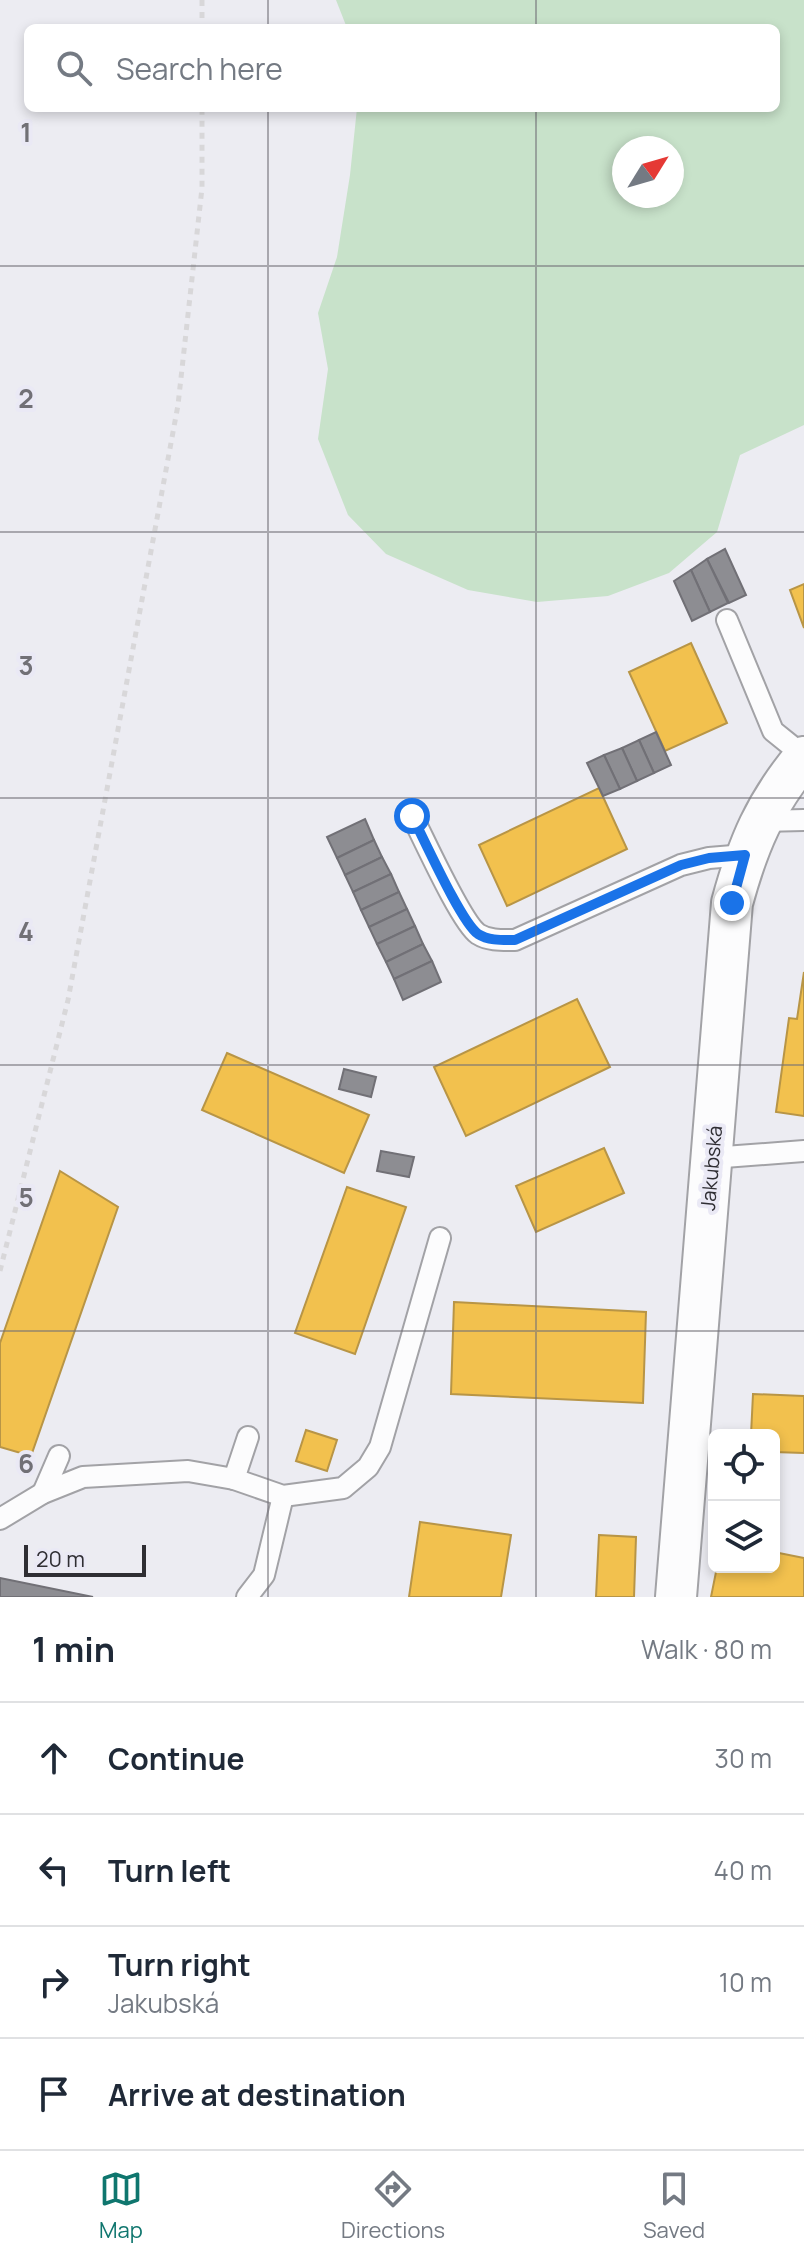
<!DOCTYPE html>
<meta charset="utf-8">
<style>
body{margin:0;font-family:Manrope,sans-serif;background:#f6f6f7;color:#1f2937}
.controls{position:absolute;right:24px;bottom:24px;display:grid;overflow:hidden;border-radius:12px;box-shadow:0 4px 12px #0003}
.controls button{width:72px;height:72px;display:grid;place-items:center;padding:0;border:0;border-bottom:2px solid #e0e1e3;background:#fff;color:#1f2937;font:40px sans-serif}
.compass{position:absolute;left:612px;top:136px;width:72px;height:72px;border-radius:50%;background:#fff;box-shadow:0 4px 12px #0003;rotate:53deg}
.scale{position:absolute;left:24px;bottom:20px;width:122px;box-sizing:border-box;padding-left:8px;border:4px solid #2f2e33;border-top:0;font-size:22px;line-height:28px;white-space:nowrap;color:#2f2e33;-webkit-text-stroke:6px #eae9f5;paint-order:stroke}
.stop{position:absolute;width:24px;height:24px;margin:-18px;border:6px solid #1a73e8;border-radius:50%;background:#fff}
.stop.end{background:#1a73e8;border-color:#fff;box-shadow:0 2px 8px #0008}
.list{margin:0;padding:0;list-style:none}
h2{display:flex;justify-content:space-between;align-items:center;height:104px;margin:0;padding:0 32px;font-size:34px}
h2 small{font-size:26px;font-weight:400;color:#747a83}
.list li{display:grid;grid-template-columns:52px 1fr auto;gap:24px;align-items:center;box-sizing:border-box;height:112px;padding:0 32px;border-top:2px solid #e0e1e3}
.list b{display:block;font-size:30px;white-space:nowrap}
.list p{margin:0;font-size:26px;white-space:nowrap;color:#747a83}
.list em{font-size:26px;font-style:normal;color:#747a83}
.icon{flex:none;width:44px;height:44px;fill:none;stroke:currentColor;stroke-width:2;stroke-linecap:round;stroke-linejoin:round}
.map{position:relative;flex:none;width:804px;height:1597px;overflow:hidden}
.search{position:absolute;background:#fff;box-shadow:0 4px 12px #0003;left:24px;right:24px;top:24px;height:88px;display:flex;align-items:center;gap:20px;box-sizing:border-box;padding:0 28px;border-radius:12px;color:#747a83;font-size:30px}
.sheet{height:552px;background:#fff}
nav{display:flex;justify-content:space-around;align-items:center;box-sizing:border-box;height:112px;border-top:2px solid #e0e1e3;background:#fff;font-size:22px;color:#747a83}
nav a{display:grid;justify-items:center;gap:4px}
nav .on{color:#0f766e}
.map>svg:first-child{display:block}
.green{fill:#c8e2ca;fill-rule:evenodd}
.homes{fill:#f2c14e;stroke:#b89546;stroke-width:2}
.industry{fill:#8d8d92;stroke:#717076;stroke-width:2}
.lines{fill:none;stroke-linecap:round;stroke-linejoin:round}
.lane-casing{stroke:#a2a2a6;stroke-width:24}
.street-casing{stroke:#a2a2a6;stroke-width:44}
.path{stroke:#d8d7d9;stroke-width:5;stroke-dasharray:6 6;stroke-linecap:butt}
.lane{stroke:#fcfcfd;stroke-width:20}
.street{stroke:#fcfcfd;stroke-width:40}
.route{stroke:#1a73e8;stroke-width:10}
.grid{fill:none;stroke:#717076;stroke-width:2;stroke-opacity:0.55}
.labels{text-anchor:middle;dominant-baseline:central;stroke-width:8;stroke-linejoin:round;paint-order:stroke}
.street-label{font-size:20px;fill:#2f2e33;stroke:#eae9f5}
.grid-label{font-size:26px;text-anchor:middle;font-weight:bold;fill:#717076;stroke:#eae9f5;stroke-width:8;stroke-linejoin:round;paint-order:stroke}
</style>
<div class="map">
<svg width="804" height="1597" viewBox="0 0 804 1597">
<rect width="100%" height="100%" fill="#ececf2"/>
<path class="green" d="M336 0H804V425L740 455 717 532 669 573 608 596 537 602 468 590 386 554 348 515 318 439 328 369 318 313 337 257 350 175 357 108H776V28H347ZM624 148H672V196H624Z"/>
<g class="homes">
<polygon points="804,584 804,628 790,590"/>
<polygon points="691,643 727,723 665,751 629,672"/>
<polygon points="599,788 627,849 507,906 479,845"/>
<polygon points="804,972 804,1116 776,1112 789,1018 797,1019"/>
<polygon points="577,999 610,1067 466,1136 434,1067"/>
<polygon points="227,1053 369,1115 344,1173 202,1110"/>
<polygon points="604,1148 624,1193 536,1232 516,1186"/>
<polygon points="60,1171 118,1207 31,1456 0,1447 0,1343"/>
<polygon points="347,1187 406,1207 355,1354 295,1333"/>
<polygon points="454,1302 646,1312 643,1403 451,1394"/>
<polygon points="753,1394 804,1396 804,1453 774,1452 774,1435 751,1435"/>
<polygon points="306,1430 337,1440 327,1471 296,1461"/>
<polygon points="420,1522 511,1535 501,1597 409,1597"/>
<polygon points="599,1535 636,1537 634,1597 596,1597"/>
<polygon points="774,1552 804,1558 804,1597 711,1597 717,1567 774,1567"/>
</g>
<g class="industry">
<polygon points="725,549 746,595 729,603 707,559"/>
<polygon points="707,559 728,603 710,612 691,570"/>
<polygon points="691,570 710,612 692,621 674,581"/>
<polygon points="656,732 671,765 654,773 639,740"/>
<polygon points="639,740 654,773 637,781 622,748"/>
<polygon points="622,748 637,781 620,789 604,755"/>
<polygon points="604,755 620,789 603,796 587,763"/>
<polygon points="365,819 374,840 337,858 327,837"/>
<polygon points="374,840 382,857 345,875 337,858"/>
<polygon points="382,857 391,874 353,892 345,875"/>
<polygon points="391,874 399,892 361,910 353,892"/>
<polygon points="399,892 407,909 369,927 361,910"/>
<polygon points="407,909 415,926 377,944 369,927"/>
<polygon points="415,926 423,944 386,962 377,944"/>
<polygon points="423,944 432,961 394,979 386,962"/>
<polygon points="432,961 441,982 403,1000 394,979"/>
<polygon points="344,1069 376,1077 371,1097 339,1089"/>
<polygon points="381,1151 414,1157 409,1177 377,1171"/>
<polygon points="0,1578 93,1597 0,1597"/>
</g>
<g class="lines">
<g class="lane-casing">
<g id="lane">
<polyline points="727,620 773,731 804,756"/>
<path d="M412 816C424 839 461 922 478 934 489 941 503 940 515 940L681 865 709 858 745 855"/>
<polyline points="761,821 804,820"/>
<polyline points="711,1158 804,1151"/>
<polyline points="234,1479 248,1437"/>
<polyline points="43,1493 59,1456"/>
<polyline points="0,1519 43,1493 83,1477 188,1471 234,1479 283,1496 343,1488 368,1467 380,1447 440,1238"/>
<polyline points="247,1597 264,1575 283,1496"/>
</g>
</g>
<g class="street-casing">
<path id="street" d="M676 1597 732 903C748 844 765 804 804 757"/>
</g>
<g class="path">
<polyline points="202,0 202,28"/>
<polyline points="0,1271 68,1000 178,405 202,188 202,108"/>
</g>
<use href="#lane" class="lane"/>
<use href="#street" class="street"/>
</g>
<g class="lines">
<path class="route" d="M412 816C424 839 461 922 478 934 489 941 503 940 515 940L681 865 709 858 745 855 732 903"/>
</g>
<path class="grid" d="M268 0V28M536 0V28M268 108V1597M536 108V1597M0 266H804M0 532H804M0 798H804M0 1065H804M0 1331H804"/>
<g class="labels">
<g class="street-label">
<text transform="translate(711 1168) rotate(-85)">Jakubská</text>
</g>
</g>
<g class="grid-label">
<text x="26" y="142">1</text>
<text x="26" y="408">2</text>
<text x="26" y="675">3</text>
<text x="26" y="941">4</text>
<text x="26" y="1207">5</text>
<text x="26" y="1473">6</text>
</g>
</svg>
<div class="controls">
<button><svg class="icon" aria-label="locate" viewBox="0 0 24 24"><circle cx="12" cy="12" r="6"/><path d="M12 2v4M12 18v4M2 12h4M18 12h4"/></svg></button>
<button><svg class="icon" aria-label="layers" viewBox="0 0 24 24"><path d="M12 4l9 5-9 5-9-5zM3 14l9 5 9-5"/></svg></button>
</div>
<svg class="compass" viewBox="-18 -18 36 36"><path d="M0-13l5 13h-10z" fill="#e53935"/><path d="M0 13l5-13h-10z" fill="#747a83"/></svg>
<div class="scale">20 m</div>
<div class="stop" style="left:412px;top:816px"></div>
<div class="stop end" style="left:732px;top:903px"></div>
<div class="search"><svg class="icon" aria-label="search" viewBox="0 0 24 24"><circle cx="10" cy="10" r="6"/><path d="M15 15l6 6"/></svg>Search here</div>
</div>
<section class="sheet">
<h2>1 min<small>Walk · 80 m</small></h2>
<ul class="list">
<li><svg class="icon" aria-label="ahead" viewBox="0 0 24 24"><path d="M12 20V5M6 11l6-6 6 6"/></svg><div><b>Continue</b></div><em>30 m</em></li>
<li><svg class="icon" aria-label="left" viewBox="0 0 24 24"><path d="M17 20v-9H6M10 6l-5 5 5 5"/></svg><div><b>Turn left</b></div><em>40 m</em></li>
<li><svg class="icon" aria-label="right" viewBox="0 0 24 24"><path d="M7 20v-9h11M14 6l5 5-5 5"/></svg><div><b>Turn right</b><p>Jakubská</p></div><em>10 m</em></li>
<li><svg class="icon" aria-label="arrive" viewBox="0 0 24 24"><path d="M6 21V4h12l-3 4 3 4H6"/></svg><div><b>Arrive at destination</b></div></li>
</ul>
</section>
<nav>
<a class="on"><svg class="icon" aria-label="map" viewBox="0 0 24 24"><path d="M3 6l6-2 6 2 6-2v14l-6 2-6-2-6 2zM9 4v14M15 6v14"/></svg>Map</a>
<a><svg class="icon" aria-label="directions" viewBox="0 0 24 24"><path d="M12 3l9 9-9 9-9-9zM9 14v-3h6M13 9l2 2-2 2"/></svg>Directions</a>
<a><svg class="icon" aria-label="saved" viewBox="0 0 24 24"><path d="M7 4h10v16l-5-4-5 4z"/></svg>Saved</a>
</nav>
